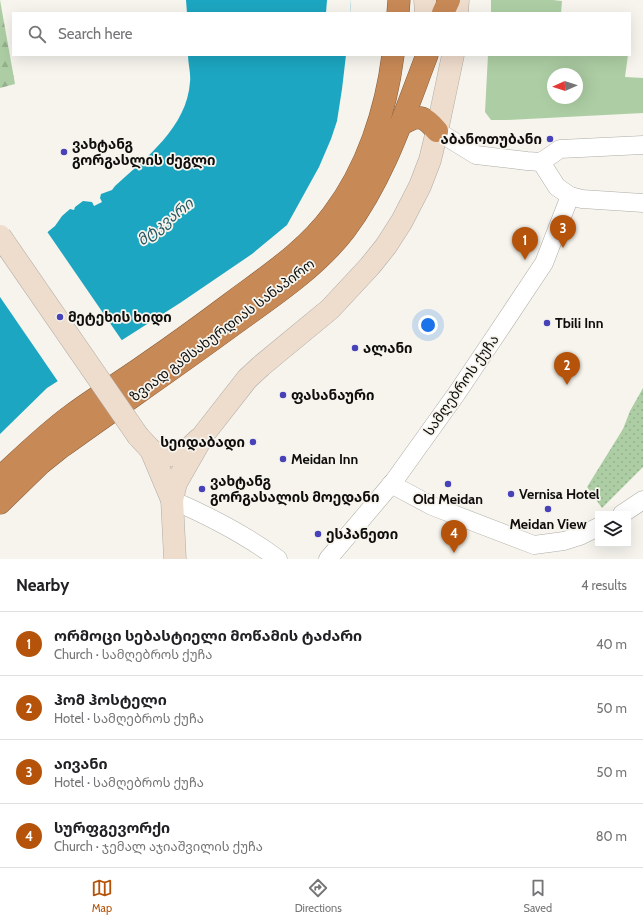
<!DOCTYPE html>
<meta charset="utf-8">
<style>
body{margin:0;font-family:Cabin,"Noto Sans Georgian",sans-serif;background:#f6f6f6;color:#202124}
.controls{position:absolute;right:12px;bottom:12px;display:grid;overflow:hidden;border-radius:0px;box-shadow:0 4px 16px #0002}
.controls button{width:36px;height:36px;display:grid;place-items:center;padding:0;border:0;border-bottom:1px solid #e0e0e0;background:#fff;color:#202124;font:20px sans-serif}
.compass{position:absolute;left:547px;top:68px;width:36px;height:36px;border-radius:50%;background:#fff;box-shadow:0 4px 16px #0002;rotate:267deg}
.you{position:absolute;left:428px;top:325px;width:14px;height:14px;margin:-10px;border:3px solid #fff;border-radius:50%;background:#1a73e8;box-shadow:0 0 0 6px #1a73e833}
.badge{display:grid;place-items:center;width:26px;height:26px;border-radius:50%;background:#b45309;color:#fff;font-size:13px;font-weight:700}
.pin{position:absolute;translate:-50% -33px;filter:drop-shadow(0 1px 2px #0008)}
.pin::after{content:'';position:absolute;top:21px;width:14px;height:12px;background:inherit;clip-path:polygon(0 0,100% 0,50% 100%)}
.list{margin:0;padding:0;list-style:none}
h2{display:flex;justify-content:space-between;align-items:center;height:52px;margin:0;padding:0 16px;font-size:17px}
h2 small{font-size:13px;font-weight:400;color:#757577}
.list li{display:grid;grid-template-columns:26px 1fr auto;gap:12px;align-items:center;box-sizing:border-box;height:64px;padding:0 16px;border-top:1px solid #e0e0e0}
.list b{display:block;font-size:15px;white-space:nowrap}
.list p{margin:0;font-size:13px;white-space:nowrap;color:#757577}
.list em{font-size:13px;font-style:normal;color:#757577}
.icon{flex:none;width:22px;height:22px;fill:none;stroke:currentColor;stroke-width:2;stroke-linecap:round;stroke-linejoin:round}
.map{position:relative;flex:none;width:643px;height:559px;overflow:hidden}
.search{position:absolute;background:#fff;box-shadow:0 4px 16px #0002;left:12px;right:12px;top:12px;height:44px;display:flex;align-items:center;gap:10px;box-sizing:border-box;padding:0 14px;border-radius:0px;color:#757577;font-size:15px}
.sheet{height:308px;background:#fff}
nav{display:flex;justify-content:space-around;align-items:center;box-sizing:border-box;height:56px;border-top:1px solid #e0e0e0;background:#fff;font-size:11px;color:#757577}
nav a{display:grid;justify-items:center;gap:2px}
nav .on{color:#b45309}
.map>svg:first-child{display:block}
.grass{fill:url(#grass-dots)}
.forest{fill:url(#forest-firs)}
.park{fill:#adcea4;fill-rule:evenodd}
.water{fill:#1da6c1}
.pier{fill:#f6f4ed}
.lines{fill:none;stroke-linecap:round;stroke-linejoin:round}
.street-casing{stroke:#aeaca6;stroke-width:19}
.secondary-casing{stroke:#aeaca6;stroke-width:23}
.highway-casing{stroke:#875e3c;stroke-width:23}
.street{stroke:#fff;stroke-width:18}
.secondary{stroke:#eedccc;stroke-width:22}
.highway{stroke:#c78956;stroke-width:22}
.secondary-bridge-casing{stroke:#aeaca6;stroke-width:23;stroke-linecap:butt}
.secondary-bridge{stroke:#eedccc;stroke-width:22}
.poi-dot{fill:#4742b8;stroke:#f6f4ed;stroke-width:1.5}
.labels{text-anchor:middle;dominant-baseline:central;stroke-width:3.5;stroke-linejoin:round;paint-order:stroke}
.poi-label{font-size:14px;font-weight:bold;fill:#0f0e0c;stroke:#f6f4ed;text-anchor:start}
.street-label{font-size:14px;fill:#0f0e0c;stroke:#f6f4ed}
.water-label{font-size:15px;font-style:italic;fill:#245763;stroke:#f6f4ed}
</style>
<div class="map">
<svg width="643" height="559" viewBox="0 0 643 559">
<defs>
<pattern id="grass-dots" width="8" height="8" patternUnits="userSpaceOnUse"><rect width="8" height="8" fill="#adcea4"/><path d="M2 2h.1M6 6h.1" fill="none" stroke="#94b08c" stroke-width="1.8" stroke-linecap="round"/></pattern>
<pattern id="forest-firs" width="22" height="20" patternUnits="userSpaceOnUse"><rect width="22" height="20" fill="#adcea4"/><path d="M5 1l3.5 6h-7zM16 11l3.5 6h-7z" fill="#94b08c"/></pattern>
</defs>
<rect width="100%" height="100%" fill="#f6f4ed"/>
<polygon class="grass" points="643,388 643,467 602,508 587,487 623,429 630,411"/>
<polygon class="forest" points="0,0 15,84 0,88"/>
<g class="park">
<polygon points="491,0 553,0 562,1 561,13 491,13"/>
<path d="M488 55H628L625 77 643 78V113L507 120H491L485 112ZM553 74H577V98H553Z"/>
</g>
<g class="water">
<polygon points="186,0 351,0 350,13 187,13"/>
<path d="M188 55H346L342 89 337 121 331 139 319 167 287 225 252 254 180 303 47 388 0 434V269L12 261 55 226 62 216 70 209 74 210 75 207 83 201 92 202 94 206 102 202 100 198 101 194 112 190 115 186C146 158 187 127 190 82 191 73 188 64 188 55Z"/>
</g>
<g class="pier">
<polygon points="327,0 351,0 350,13 326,13"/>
<polygon points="46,230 123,342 59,383 0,297 0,266"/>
</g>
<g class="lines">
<g class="street-casing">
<g id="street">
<polyline points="437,131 476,155 527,161 541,162 560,149 643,145"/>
<polyline points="541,162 557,187 570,196 582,199 643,203"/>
<polyline points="391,484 432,506 534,545 564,541 580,536 598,527"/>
<path d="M172 500C209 516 246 535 278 559"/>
<polyline points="622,514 643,500"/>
<polyline points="328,559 394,481 457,393 500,329 544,263 570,196"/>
</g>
</g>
<g class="secondary-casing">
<g id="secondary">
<polyline points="425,0 426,13"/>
<polyline points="457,13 458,0"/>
<polyline points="138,436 151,450 161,455 175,455 185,452 199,439"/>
<polyline points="151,450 172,500"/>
<polyline points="175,559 172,500 176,483 204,434 247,379 261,366 330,309 370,266 386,246 402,221 420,186 430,160 437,131 453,55"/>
</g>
</g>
<g class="highway-casing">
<g id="highway">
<polyline points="398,13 399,0"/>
<polyline points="443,13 449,0"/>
<path d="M400 125C419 114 423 115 437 131"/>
<path d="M0 478C23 456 47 433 73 414 96 397 121 382 145 365 174 345 203 324 231 303 267 276 306 251 333 214 367 169 386 111 393 55"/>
<path d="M0 503 40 464 60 448C117 407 174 368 230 327 270 298 315 269 345 230 384 178 404 115 427 55"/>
</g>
</g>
<use href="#street" class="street"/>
<use href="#secondary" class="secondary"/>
<use href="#highway" class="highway"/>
<g class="secondary-bridge-casing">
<polyline id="secondary-bridge" points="0,236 138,436"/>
</g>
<use href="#secondary-bridge" class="secondary-bridge"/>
</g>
<g class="poi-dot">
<circle cx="550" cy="139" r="4"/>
<circle cx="64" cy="152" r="4"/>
<circle cx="60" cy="317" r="4"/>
<circle cx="547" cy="323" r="4"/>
<circle cx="355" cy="348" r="4"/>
<circle cx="283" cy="395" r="4"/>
<circle cx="253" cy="442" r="4"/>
<circle cx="283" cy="459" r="4"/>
<circle cx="448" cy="484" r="4"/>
<circle cx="202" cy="489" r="4"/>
<circle cx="511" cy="494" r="4"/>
<circle cx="548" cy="509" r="4"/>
<circle cx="318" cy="534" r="4"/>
</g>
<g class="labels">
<g class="poi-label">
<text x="542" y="139" text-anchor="end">აბანოთუბანი</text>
<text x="72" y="144">ვახტანგ<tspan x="72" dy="16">გორგასლის ძეგლი</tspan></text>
<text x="68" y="317">მეტეხის ხიდი</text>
<text x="555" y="323">Tbili Inn</text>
<text x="363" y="348">ალანი</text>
<text x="291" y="395">ფასანაური</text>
<text x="245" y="442" text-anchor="end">სეიდაბადი</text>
<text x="291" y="459">Meidan Inn</text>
<text x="210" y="481">ვახტანგ<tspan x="210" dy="16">გორგასალის მოედანი</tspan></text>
<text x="519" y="494">Vernisa Hotel</text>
<text x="448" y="499" text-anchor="middle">Old Meidan</text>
<text x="548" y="524" text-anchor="middle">Meidan View</text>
<text x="326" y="534">ესპანეთი</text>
</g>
<g class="street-label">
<text transform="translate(222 330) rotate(-37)">ზვიად გამსახურდიას სანაპირო</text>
<text transform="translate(461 385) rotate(-55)">სამღებროს ქუჩა</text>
</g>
<g class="water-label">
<text transform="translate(165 222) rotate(-38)">მტკვარი</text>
</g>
</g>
</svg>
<div class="controls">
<button><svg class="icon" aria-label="layers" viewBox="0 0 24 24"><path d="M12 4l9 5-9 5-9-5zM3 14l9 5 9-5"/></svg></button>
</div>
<svg class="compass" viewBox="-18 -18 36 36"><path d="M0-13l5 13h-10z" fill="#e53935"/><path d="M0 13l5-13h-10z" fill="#757577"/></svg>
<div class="you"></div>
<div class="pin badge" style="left:525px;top:260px">1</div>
<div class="pin badge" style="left:567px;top:385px">2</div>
<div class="pin badge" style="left:563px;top:248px">3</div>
<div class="pin badge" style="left:454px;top:553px">4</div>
<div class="search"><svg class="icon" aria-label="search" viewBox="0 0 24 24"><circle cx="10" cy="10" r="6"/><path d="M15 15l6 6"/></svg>Search here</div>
</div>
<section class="sheet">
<h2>Nearby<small>4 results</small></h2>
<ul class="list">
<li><span class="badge">1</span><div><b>ორმოცი სებასტიელი მოწამის ტაძარი</b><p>Church · სამღებროს ქუჩა</p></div><em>40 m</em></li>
<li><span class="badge">2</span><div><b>ჰომ ჰოსტელი</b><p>Hotel · სამღებროს ქუჩა</p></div><em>50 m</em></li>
<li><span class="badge">3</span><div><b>აივანი</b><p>Hotel · სამღებროს ქუჩა</p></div><em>50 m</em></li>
<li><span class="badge">4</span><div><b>სურფგევორქი</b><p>Church · ჯემალ აჯიაშვილის ქუჩა</p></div><em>80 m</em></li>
</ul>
</section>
<nav>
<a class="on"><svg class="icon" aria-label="map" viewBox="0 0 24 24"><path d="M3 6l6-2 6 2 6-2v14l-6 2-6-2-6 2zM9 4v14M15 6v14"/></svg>Map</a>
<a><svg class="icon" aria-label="directions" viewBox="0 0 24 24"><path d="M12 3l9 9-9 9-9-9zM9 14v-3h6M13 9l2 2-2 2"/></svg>Directions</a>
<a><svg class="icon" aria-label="saved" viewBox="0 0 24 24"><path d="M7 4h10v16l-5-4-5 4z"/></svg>Saved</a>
</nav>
